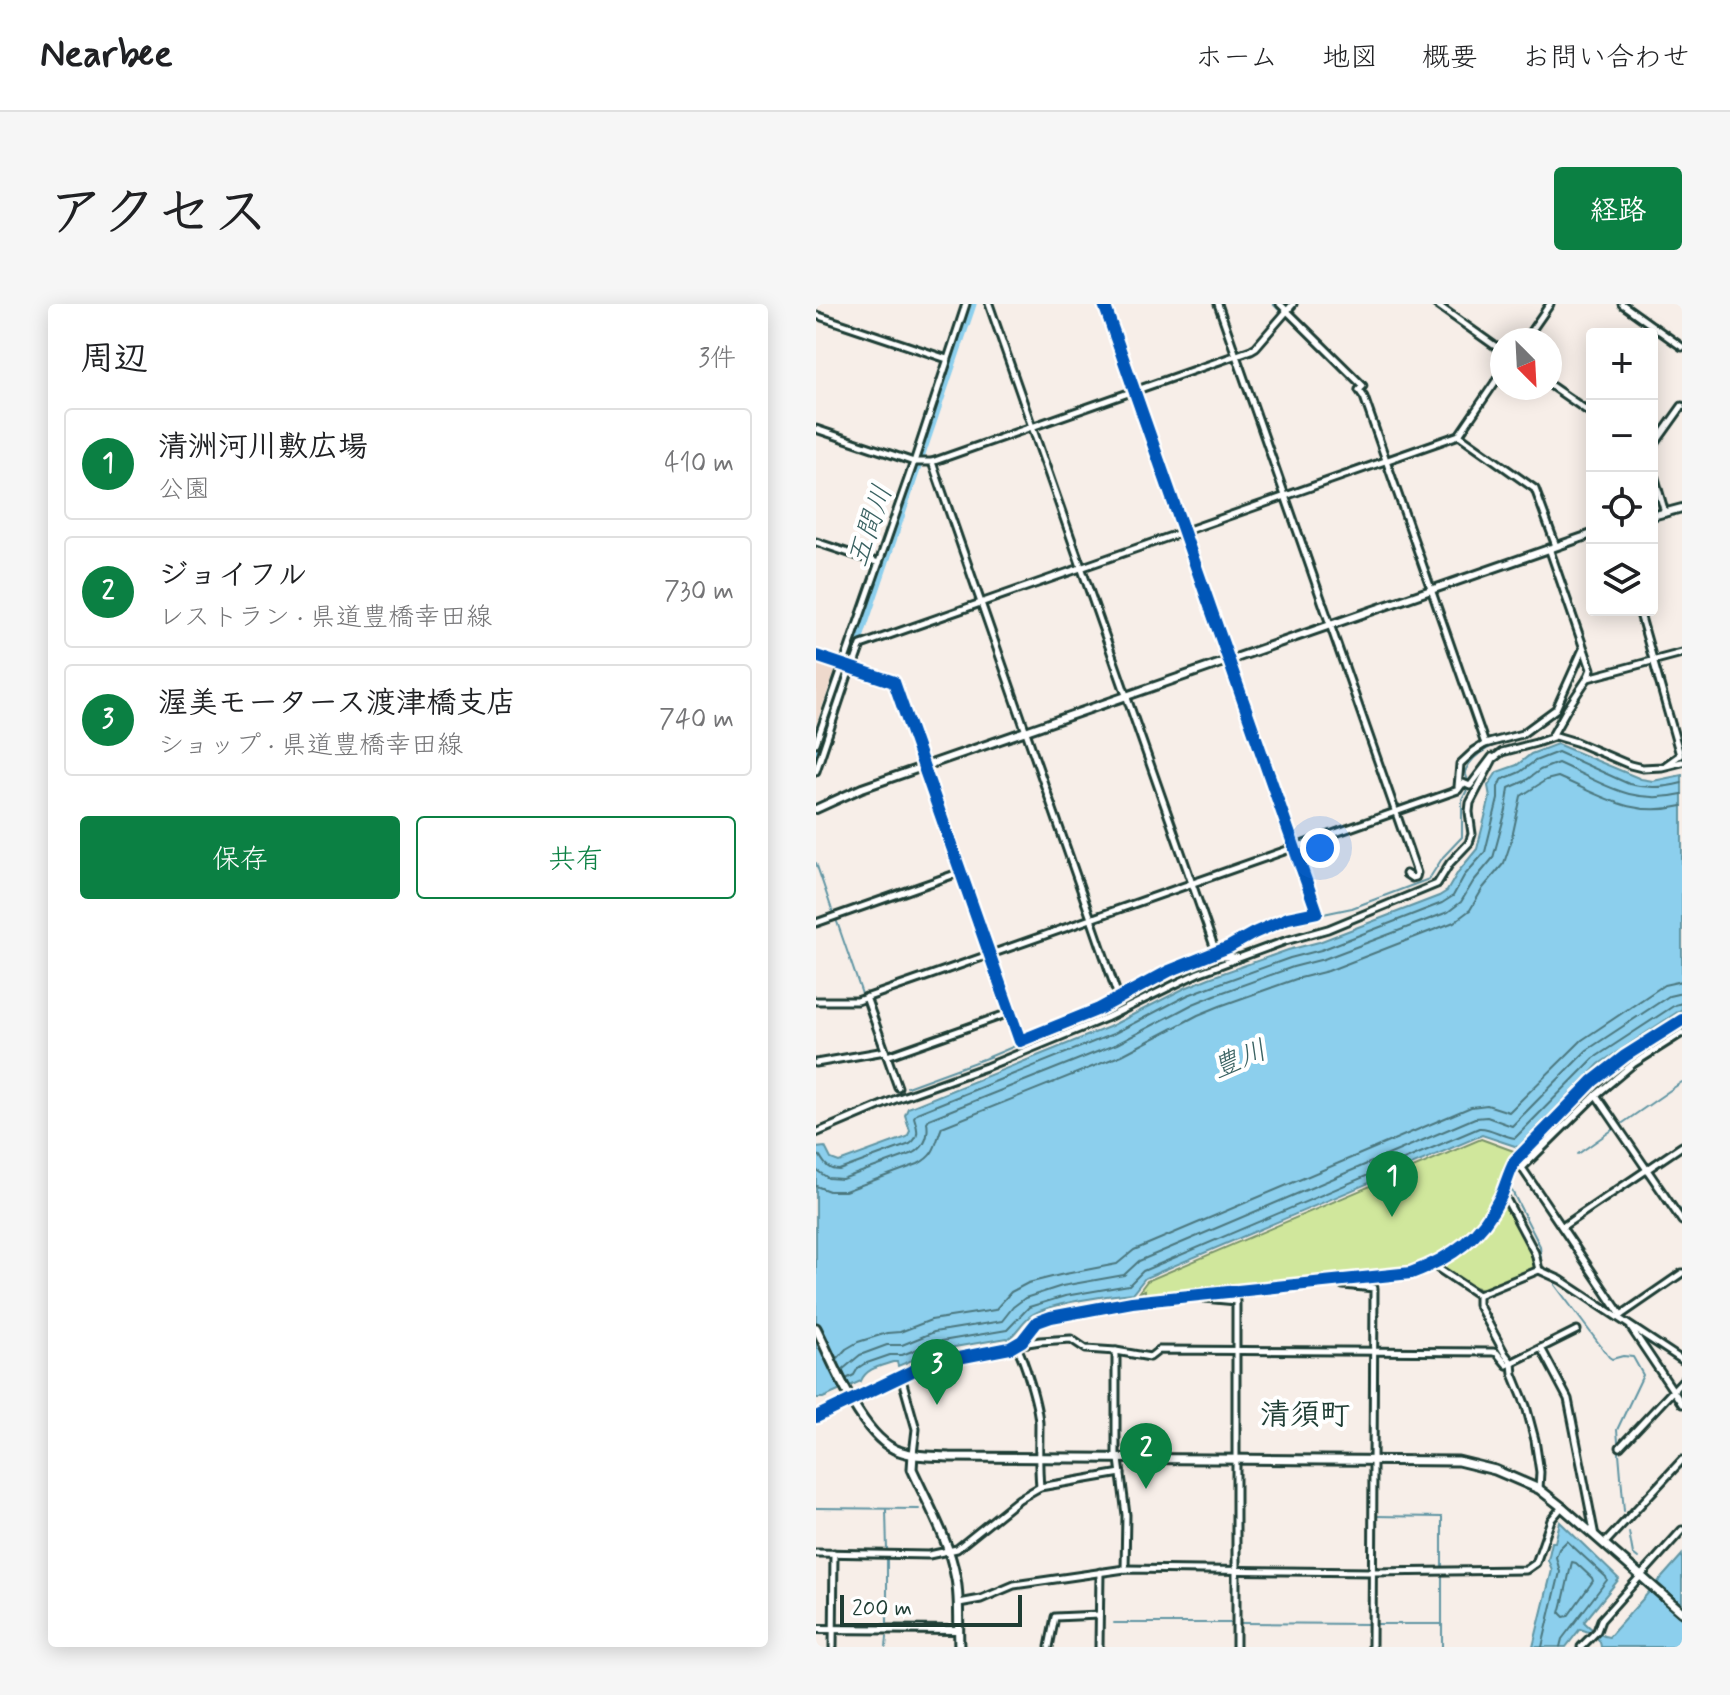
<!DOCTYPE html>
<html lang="ja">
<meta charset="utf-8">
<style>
body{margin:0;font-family:Mynerve,"Klee One",sans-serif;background:#f6f6f6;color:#202124}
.controls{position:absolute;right:24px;top:24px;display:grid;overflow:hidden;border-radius:8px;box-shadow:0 4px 20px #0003}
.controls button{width:72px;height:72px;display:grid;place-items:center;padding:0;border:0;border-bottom:2px solid #e0e0e0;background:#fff;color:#202124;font:40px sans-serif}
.compass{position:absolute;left:674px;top:24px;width:72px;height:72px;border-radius:50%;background:#fff;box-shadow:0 4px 20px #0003;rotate:156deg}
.scale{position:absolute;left:24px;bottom:20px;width:182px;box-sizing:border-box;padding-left:8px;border:4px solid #1f3d34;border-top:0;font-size:22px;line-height:28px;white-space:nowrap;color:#1f3d34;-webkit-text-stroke:6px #fff;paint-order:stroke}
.you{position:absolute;left:504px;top:544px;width:28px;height:28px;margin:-20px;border:6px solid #fff;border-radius:50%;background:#1a73e8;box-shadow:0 0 0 12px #1a73e833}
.badge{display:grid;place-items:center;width:52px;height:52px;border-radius:50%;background:#0b8043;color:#fff;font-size:26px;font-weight:700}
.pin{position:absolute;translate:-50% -66px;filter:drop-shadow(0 2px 4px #0008)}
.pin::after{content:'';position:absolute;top:42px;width:28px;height:24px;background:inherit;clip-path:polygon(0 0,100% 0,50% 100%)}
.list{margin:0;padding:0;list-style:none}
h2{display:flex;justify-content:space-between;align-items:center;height:104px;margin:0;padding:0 32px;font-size:34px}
h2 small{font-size:26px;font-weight:400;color:#757577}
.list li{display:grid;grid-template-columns:52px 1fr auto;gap:24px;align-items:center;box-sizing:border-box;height:112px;margin:0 16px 16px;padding:0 16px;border:2px solid #e0e0e0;border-radius:8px}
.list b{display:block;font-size:30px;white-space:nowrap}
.list p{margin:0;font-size:26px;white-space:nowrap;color:#757577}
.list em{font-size:26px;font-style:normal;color:#757577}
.actions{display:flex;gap:16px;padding:24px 32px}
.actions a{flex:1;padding:18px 0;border:2px solid #0b8043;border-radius:8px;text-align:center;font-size:28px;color:#0b8043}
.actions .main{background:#0b8043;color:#fff}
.icon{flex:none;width:44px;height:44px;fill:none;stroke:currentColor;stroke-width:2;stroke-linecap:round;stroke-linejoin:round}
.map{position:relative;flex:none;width:866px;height:1343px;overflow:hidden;border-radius:8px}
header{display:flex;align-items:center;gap:48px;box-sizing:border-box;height:112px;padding:0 40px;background:#fff;border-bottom:2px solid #e0e0e0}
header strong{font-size:38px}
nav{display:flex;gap:44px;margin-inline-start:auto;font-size:28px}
.intro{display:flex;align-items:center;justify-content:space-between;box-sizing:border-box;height:192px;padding:0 48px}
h1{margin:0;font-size:56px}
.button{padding:20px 36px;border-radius:8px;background:#0b8043;color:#fff;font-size:28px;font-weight:700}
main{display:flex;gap:48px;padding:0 48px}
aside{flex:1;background:#fff;border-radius:8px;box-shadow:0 4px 20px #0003}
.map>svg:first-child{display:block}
.built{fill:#eed9cc}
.green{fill:#d0e79c;stroke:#789268;stroke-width:2}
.water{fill:#8ccfed;stroke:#6095a3;stroke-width:2}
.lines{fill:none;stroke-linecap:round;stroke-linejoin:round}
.shore{stroke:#4b777e;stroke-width:2}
.stream{stroke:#6095a3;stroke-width:2}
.river{stroke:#8ccfed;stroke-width:11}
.minor-casing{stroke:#1f3d34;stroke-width:11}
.tertiary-casing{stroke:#1f3d34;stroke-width:12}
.secondary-casing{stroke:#1f3d34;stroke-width:13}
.minor{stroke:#fff;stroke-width:5}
.tertiary{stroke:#fff;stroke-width:6}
.secondary{stroke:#fff;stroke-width:7}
.cycleway-casing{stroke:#fff;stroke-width:17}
.cycleway{stroke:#0057b8;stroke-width:12}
.labels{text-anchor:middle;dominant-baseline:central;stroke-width:8;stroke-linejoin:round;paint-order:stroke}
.water-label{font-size:28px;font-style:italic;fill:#3a6262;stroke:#fff}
.quarter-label{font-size:30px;font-weight:bold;fill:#1f3d34;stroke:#fff}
</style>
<header>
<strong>Nearbee</strong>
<nav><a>ホーム</a><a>地図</a><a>概要</a><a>お問い合わせ</a></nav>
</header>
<div class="intro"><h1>アクセス</h1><a class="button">経路</a></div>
<main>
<aside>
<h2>周辺<small>3件</small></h2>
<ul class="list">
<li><span class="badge">1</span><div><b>清洲河川敷広場</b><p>公園</p></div><em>410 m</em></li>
<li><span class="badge">2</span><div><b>ジョイフル</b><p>レストラン · 県道豊橋幸田線</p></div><em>730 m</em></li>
<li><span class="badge">3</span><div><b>渥美モータース渡津橋支店</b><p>ショップ · 県道豊橋幸田線</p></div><em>740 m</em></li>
</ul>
<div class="actions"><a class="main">保存</a><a>共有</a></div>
</aside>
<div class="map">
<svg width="866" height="1343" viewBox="0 0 866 1343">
<rect width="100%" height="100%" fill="#f7eee8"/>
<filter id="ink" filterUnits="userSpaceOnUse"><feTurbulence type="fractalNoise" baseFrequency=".0125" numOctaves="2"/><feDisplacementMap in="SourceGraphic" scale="16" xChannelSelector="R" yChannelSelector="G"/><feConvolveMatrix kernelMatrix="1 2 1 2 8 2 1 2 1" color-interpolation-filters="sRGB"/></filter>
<g filter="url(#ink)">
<polygon class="built" points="0,358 17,364 19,367 0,420"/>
<g class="green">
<path d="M665 835 703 849C689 864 689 876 681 894 672 917 649 943 627 954 616 960 603 963 591 968L329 993V986L322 989 331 977Z"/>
<polygon points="686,898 716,949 719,964 671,985 656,983 626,963 626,959 646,944"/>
</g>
<g class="water">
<path d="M741 440 825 475 837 477 866 471V705L783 760 702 843 666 831 329 974 317 989C294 991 230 999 213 1013 205 1019 201 1029 192 1035L191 1034 121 1046 82 1062 81 1058H77C65 1062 50 1064 45 1077L7 1094H0V844L9 843 15 855 23 858 91 833 94 827 89 811 92 804 293 723 369 684 393 674 472 646 503 638 623 592 631 587 642 568 661 545 674 493 672 482 681 468 701 461 715 450Z"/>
<path d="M744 1218 803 1275 768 1318C775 1325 783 1332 793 1333L866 1251V1343H785C784 1332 774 1328 764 1325L750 1343H717L736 1266 732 1256 736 1238H739Z"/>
</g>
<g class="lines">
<g class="shore">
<path d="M0 851 4 852C9 861 13 866 23 866L94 840C105 832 101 824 98 813L101 809 297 730 372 691 396 682 474 654 505 646 626 599 637 592 648 572 669 548 682 495V483L685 476 704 468 719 457 742 448 813 480C832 485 848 484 866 479"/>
<path d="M0 866 12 874 26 875 98 849C110 842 113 831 111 818L113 815 301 740 377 700 399 691 477 663 508 655 632 608 645 598 657 578 677 554 690 506 693 484 709 477 724 466 742 459C787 479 815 502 866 490"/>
<path d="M0 882 13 887H29L102 860C121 850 119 839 126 823L306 751 382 711 404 702 480 675 512 667 638 618 654 606 667 584 688 559 695 538 705 492 730 476 742 473C786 492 816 514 866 502"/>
<polyline points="21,1055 30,1045 42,1038 71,1029 84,1028 115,1016 179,1006 195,988 212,979 244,971 301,960 318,946 655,803 671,801 693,808 766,736 848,681 866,677"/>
<polyline points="26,1066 44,1051 71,1041 86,1041 118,1028 186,1017 197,1003 209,994 246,982 308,971 323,957 659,814 671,813 696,822 771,746 853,692 866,689"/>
<path d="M30 1075 38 1071 42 1064 48 1060 74 1051H86L120 1038 191 1026 213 1003 249 992 313 981 327 967 663 824C675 823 687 833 699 834L778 754 859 701 866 699"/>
<path d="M756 1258 760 1259 776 1274 777 1277 752 1312 748 1313 744 1309C749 1292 752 1273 756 1258Z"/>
<polyline points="726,1343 744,1268 740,1253 743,1245 751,1237 790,1273 791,1276 746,1335 744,1343"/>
</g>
<g class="stream">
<polyline points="457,0 465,8"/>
<polyline points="470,12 541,80"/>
<polyline points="549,88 563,122"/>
<polyline points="574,151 640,128"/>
<polyline points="674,156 718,188"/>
<polyline points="720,194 735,238"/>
<polyline points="738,248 771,344"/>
<polyline points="709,433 743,408 768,352"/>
<polyline points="0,559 17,609"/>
<polyline points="20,615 46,690"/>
<polyline points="49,699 65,745"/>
<path d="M293 703 358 670 409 648 441 630 474 617 536 604 613 575 627 553 646 533V496L651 486 652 477 649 468C657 446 683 439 704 434"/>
<polyline points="67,751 79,784"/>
<polyline points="91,783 173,753 206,739"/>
<polyline points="804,821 866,778"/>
<polyline points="762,850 799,824"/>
<polyline points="864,906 866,905"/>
<polyline points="725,955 724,942 695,885 704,862 776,787 816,756 866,725"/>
<polyline points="739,976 739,981 793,1053 796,1055 807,1052 817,1053 827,1071 801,1126 808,1207"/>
<polyline points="0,1204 103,1205"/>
<polyline points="70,1206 71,1247"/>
<polyline points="559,1212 626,1213 626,1264"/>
<polyline points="813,1228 817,1250 822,1254"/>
<polyline points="298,1319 416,1319"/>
<polyline points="423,1319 554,1320"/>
<polyline points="559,1320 625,1320"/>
<polyline points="71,1321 71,1254"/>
<polyline points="70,1343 71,1333"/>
<polyline points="626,1343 626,1270"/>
</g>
<g class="river">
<polyline points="28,375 155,0"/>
<polyline points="0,459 15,414"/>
</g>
<g class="minor-casing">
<g id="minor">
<polyline points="173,0 400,648 402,653 421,653"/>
<polyline points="402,0 601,569 600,573 596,574 590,570"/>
<polyline points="464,0 547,82 543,86 548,93 669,440"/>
<polyline points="620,0 686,47"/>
<polyline points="806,0 866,43"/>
<polyline points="0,11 131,55"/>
<polyline points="709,36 734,0"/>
<polyline points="734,81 776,110"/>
<polyline points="0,125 98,158 116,158 435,46 440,43 477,0"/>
<polyline points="643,131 719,185 740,242"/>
<polyline points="836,144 866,102"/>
<polyline points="116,158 303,695"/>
<polyline points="836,164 849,209"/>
<polyline points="0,238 63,259"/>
<polyline points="733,244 775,365 771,375 751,405 736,432"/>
<polyline points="823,306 864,451 850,461"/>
<polyline points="0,352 78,378 204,737 283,705 353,667 413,643 438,629 472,614 501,608 288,0"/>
<polyline points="772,374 866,349"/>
<polyline points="0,439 98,158 150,0"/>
<polyline points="0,467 34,365 37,363 45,341 643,131 686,68"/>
<polyline points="642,483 644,460 658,447 669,440 706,430 740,405 767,345"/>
<polyline points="0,619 145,568"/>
<polyline points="50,693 82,783"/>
<polyline points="0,697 41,697 642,486 647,479 654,482 676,453"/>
<polyline points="71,752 193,709"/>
<polyline points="0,759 69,747"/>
<polyline points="780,791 866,917"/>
<polyline points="0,829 80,795 170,763 290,714 382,669 469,637 512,625 621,580 634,559 653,539 656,530 653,508 654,499 677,455 686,448 720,439 740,432 760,438 814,461 826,464 846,463 866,458"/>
<polyline points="687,889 719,949 723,966"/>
<polyline points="746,923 866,842"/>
<polyline points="617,961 662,991 662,1000 689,1050 696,1059 697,1070 710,1102 719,1136 724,1168 723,1185"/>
<polyline points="522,978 527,981 558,984 556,1343"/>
<polyline points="384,991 388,994 420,997 420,1343"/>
<polyline points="662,991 723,966 745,976 866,1056"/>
<polyline points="805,1011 866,969"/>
<polyline points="802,1013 805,1011 706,864 780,791 817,760 866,729"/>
<polyline points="815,1024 866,1100"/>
<polyline points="725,1044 752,1095 779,1232"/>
<polyline points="300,1047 300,1154"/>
<polyline points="85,1072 100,1125 97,1150"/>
<path d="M0 1113 111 1060 194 1044 206 1037 221 1018 235 1013 316 998 595 969C636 954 665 933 685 892 690 881 693 868 699 857L777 777 809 752 866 716"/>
<polyline points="804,1143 866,1077"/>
<polyline points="303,1155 310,1211 309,1265"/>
<path d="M224 1183C222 1161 223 1141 223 1119 222 1101 209 1057 200 1041L224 1037 255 1035 270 1045 300 1047 334 1053 343 1046 677 1048 681 1049 691 1061 761 1026"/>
<polyline points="788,1240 866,1156"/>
<polyline points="0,1249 113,1251 141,1245 203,1195 224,1183 305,1169"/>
<polyline points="143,1299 165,1295 198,1281 309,1265 556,1268 710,1266 720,1259 735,1216 746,1203"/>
<polyline points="17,1343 18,1249"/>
<polyline points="233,1343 239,1313 283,1311"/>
<polyline points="283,1343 284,1268"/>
<polyline points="765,1343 781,1327 785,1316 866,1226"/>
</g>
</g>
<g class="tertiary-casing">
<g id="tertiary">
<polyline points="836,212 866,204"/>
<polyline points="0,505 46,484 776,230"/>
<polyline points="0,1325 142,1326"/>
</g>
</g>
<g class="secondary-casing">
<g id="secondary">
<path d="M0 1024C18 1059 45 1134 83 1147 99 1153 117 1152 133 1153L642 1157 679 1166 723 1185 746 1203 866 1308"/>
<path d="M97 1150 96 1165C112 1200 133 1236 140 1275 144 1297 142 1320 143 1343"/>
</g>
</g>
<use href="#minor" class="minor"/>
<use href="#tertiary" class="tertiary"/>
<use href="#secondary" class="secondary"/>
<g class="cycleway-casing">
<g id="cycleway">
<polyline points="0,352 78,378 204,737 283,705 353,667 413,643 438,629 472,614 501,608 288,0"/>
<path d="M0 1113 111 1060 194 1044 206 1037 221 1018 235 1013 316 998 595 969C636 954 665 933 685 892 690 881 693 868 699 857L777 777 809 752 866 716"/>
</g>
</g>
<use href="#cycleway" class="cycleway"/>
</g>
</g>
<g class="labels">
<g class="water-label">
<text transform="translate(55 222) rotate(-71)">五間川</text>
<text transform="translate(424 756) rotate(-22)">豊川</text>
</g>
<g class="quarter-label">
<text x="489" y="1111">清須町</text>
</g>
</g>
</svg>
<div class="controls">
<button>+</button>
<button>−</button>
<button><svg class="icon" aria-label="locate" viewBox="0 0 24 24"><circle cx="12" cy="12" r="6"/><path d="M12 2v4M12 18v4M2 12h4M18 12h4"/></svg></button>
<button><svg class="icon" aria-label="layers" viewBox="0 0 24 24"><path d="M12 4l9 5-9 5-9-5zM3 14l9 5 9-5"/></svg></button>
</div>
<svg class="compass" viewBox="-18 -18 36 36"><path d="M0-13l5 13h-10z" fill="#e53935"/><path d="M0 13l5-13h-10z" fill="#757577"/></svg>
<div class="scale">200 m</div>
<div class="you"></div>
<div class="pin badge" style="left:576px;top:913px">1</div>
<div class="pin badge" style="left:330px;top:1185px">2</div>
<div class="pin badge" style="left:121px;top:1101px">3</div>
</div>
</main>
